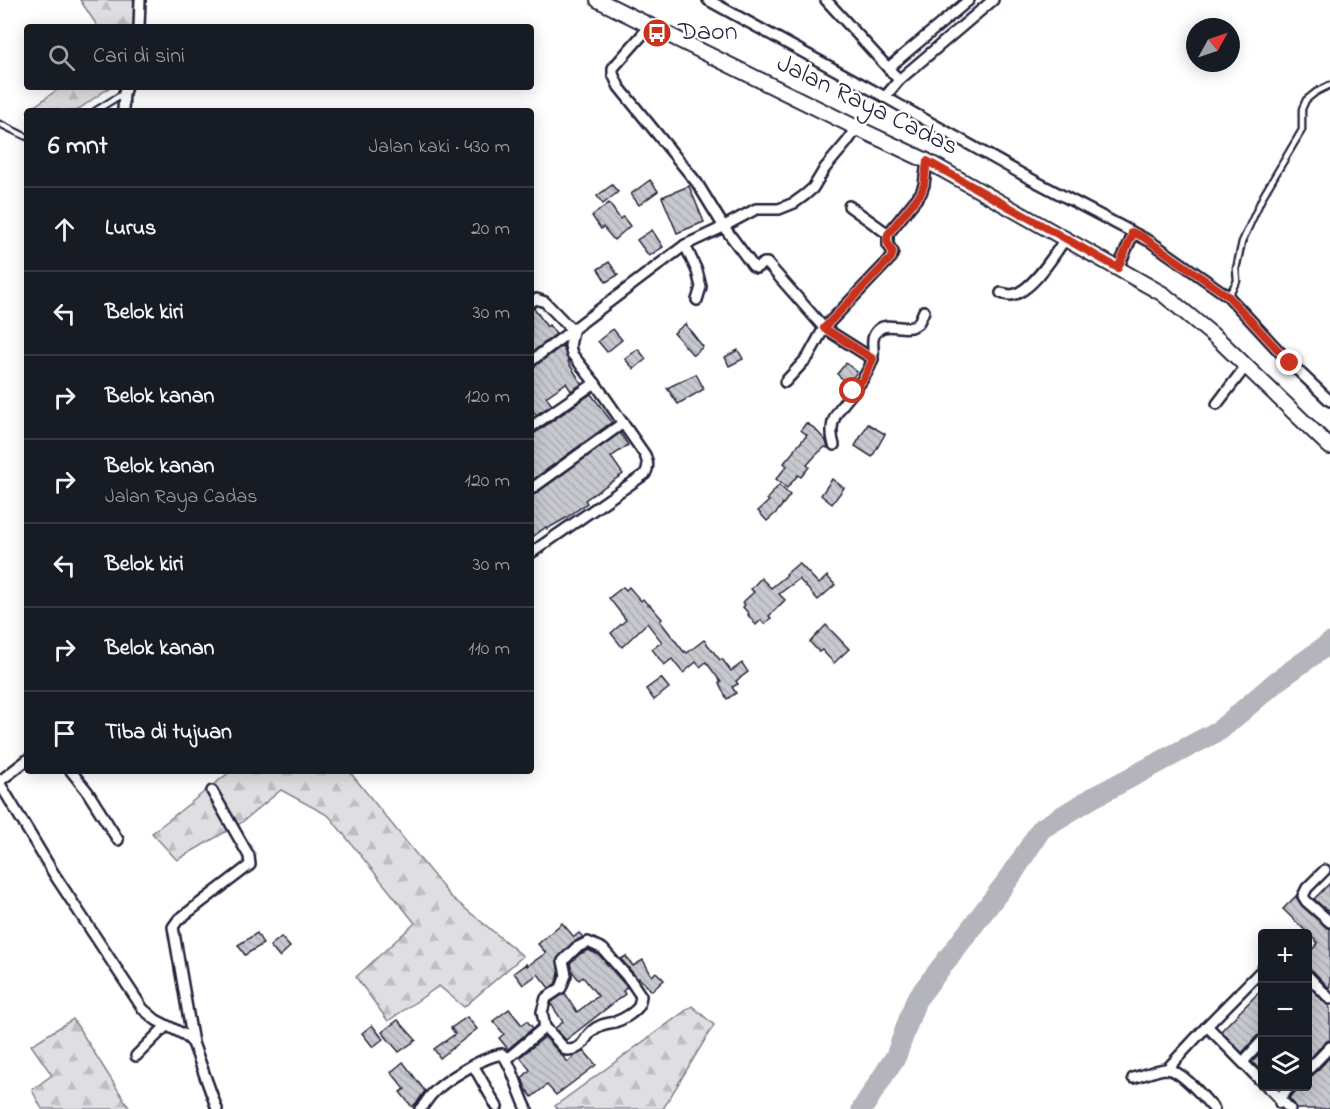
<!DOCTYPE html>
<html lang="id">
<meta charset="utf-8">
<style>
body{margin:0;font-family:"Indie Flower",sans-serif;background:#20242c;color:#f1f3f6}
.controls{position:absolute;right:18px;bottom:18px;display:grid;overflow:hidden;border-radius:6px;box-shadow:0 3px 15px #0003}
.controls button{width:54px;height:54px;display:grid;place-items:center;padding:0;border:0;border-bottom:2px solid #363941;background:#171b24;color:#f1f3f6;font:30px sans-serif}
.compass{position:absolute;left:1186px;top:18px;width:54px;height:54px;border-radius:50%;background:#171b24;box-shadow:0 3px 15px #0003;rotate:50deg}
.stop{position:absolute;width:18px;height:18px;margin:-14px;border:4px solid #c8321e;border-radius:50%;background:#fff}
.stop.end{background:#c8321e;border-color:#fff;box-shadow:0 2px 6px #0008}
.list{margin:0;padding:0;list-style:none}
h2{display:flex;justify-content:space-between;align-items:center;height:78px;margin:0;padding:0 24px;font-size:26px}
h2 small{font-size:20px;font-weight:400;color:#9ea1a6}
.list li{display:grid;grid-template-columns:39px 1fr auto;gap:18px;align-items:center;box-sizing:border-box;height:84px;padding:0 24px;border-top:2px solid #363941}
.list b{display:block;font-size:22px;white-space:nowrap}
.list p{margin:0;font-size:20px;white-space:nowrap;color:#9ea1a6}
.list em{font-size:20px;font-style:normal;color:#9ea1a6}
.icon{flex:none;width:33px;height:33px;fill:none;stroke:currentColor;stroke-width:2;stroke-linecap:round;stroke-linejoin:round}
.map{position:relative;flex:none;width:1330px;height:1109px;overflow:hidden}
.search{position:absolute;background:#171b24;box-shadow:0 3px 15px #0003;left:24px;top:24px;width:510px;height:66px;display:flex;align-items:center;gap:15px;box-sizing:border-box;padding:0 21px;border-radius:6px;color:#9ea1a6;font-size:22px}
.panel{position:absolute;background:#171b24;box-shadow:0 3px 15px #0003;left:24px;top:108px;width:510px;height:666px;border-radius:6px}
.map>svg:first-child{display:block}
.forest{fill:url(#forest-firs);stroke:#80808e;stroke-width:1.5}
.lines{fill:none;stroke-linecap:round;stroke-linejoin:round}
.river{stroke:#b4b4bc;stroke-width:21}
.building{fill:url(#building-back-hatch);stroke:#22223b;stroke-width:1.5}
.lane-casing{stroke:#22223b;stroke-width:9}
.street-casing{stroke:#22223b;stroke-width:14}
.secondary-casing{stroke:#22223b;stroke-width:18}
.lane{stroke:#fff;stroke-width:4.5}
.street{stroke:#fff;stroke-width:9}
.secondary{stroke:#fff;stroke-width:14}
.route{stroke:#c8321e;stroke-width:8}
.labels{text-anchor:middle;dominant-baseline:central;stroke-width:5;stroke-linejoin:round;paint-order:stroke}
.poi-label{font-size:26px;fill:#22223b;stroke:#fff;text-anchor:start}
.street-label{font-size:26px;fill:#22223b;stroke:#fff}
</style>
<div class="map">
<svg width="1330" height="1109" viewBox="0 0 1330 1109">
<defs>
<pattern id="forest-firs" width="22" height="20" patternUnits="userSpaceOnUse" patternTransform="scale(1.5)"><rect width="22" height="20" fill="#dfdfe2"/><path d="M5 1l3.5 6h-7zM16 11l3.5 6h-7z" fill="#bfbfc3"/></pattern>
<pattern id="building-back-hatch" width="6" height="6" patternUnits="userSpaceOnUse" patternTransform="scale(1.5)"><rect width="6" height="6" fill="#c8c8cf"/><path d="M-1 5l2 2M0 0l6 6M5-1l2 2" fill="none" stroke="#acacb3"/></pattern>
</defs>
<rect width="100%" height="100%" fill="#fff"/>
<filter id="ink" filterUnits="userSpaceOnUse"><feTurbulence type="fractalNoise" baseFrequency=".0167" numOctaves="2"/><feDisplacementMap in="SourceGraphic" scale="12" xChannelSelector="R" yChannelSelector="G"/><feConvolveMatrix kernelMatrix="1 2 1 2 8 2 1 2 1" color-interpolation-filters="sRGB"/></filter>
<g filter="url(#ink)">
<g class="forest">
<polygon points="80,0 139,0 137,27 98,27"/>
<polygon points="61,87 110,87 76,111 28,111"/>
<polygon points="231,771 349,771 450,896 523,956 464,1007 439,986 388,1021 356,977 415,923 329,816 281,790 241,823 177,860 152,833"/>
<polygon points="692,1006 714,1025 663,1109 557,1109 555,1106"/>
<polygon points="73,1019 130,1109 42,1109 32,1090 52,1075 31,1045"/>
</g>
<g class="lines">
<polyline class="river" points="862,1109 896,1056 916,1000 1011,876 1041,829 1092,798 1220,730 1277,681 1330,643"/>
</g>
<g class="building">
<polygon points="650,180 658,191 639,205 631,194"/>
<polygon points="612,185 618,192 603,204 597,196"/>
<polygon points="689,186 704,222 677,233 662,197"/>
<polygon points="609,203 620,219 623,217 630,226 614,240 603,227 601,229 592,216"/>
<polygon points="652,230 663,247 649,256 637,240"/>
<polygon points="609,262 618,275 606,282 598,269"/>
<polygon points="534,308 547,327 549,325 556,334 531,353 531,309"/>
<polygon points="685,324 703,347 693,355 674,333"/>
<polygon points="613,329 622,340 607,352 598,341"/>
<polygon points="562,346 569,361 568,362 582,384 571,391 566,383 546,397 552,405 536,415 531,408 531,368 535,366"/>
<polygon points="638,349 646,359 634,369 625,359"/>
<polygon points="738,350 743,359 729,366 725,357"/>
<polygon points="846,363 857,372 848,384 837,374"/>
<polygon points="696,374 704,389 678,404 667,388"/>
<polygon points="591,394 612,422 531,481 531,434 535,433"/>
<polygon points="806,423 814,428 826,441 828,448 825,447 816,455 807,465 809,467 801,477 798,475 787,488 776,479 787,466 784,463 794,451 794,450 807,435 801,430"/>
<polygon points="868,424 885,434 872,457 855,446"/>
<polygon points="620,433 628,445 611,457 623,474 585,500 587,503 566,518 547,529 546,527 531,538 531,496 535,494"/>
<polygon points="832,479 844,488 832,504 821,495"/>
<polygon points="779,485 790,495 777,512 767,521 758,511 769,501 767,499"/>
<polygon points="799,563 819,584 827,576 835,585 818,600 799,579 779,594 785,600 769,616 771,618 764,624 761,620 756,625 748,615 749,614 743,607 745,605 743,602 754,592 751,589 761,578 771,588 787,575 786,574"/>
<polygon points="623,587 626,590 629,587 641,601 643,599 648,605 649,604 662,619 660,621 684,652 685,651 687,653 704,640 720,660 722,659 731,671 742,663 748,672 736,681 738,684 732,687 736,693 727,699 719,683 721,682 706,662 700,667 696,662 683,673 672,659 664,665 652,649 662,642 647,623 622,647 611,633 626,620 609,598"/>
<polygon points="826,625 849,649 834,663 822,650 819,652 810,642"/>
<polygon points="661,678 669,688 654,700 646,689"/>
<polygon points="1330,883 1330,913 1314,899"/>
<polygon points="1296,896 1302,906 1326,927 1330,929 1330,989 1313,971 1308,969 1308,954 1318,943 1283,909"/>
<polygon points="562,923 574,937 579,933 583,937 572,943 557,959 559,974 555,984 549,988 538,974 523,985 514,973 526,964 527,966 546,953 538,944"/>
<polygon points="257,933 263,944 245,955 238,945"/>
<polygon points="281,937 290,947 279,957 270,946"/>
<polygon points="588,950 599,955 627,987 623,991 625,994 566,1040 555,1028 563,1022 551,1004 552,1002 565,993 577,1012 598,996 583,977 579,980 572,971 570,963 580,954"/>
<polygon points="626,956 633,966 643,960 652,976 656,972 664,980 652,991 639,978 638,979 621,959"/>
<polygon points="1308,985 1330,1008 1330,1040 1325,1042 1308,1061"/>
<polygon points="1263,988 1263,1034 1257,1036 1242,1053 1221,1031"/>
<polygon points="509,1009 522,1025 527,1021 533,1028 508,1049 499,1038 504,1034 493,1021"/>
<polygon points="467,1017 477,1029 440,1058 434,1049 455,1034 451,1028"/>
<polygon points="398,1020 416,1040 399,1052 382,1032"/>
<polygon points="372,1025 383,1039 373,1047 362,1033"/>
<polygon points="545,1037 568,1062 574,1056 584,1051 596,1065 556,1095 547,1085 532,1097 526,1089 522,1078 530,1070 520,1057"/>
<polygon points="1263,1051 1263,1073 1252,1062"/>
<polygon points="1330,1057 1330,1109 1297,1109 1295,1105 1289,1098 1296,1091 1298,1086 1308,1086 1308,1077 1313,1075"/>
<polygon points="403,1062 425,1091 418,1101 412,1107 400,1092 405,1089 391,1072"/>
</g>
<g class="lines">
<g class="lane-casing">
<g id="lane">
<polyline points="95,111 124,93"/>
<polyline points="0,124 27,137"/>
<polyline points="1228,296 1237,281 1236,269 1242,242 1263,196 1302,130 1302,109 1306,100 1316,92 1330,85"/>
</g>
</g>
<g class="street-casing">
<g id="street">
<polyline points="708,0 885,97 899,80 993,0"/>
<polyline points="826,0 899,80"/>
<polyline points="650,26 613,68 613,74 619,87 697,183 724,227 753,266 756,268 764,263 767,263 824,328 873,359"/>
<polyline points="139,27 140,0"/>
<polyline points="888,68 969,0"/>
<polyline points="885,97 1027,177 1151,242 1228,296 1290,363 1330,401"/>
<polyline points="123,111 124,93 126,87"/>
<polyline points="849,206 888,234"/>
<polyline points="685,245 697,271 701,287 697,300"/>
<polyline points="1118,268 1131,239 1132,232"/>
<path d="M1001 293C1005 294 1008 295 1011 295 1031 293 1055 254 1065 239"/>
<polyline points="531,302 536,299 545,302 573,331"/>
<polyline points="573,331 570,346 572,354 595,383"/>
<polyline points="531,361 685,245 717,230 756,209 779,209 794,203 805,195 813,188 825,168 847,142 857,128"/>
<polyline points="785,382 808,357 824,328 891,258 893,252 888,245 888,234 921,193 924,185 927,161"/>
<polyline points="1217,404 1246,366"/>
<path d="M531 427 595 383 645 455C648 463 649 467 645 474L531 553"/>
<path d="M834 445C824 413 850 401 864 377 867 372 871 366 872 360 876 349 868 340 878 330 888 320 907 334 918 323 920 321 922 315 924 311"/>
<polyline points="531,489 623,423"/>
<polyline points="71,771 87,791 118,840"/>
<polyline points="0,781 27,760"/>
<polyline points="0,784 54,874 143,1009 156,1020 185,1035 193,1043 217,1109"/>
<polyline points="1325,870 1307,888 1303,896 1306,901 1330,922"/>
<path d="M588 942 603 949 631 981 641 996C641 997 639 1005 639 1006 634 1013 622 1020 615 1022 606 1024 600 1024 592 1031 582 1040 584 1050 566 1050L545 1027 542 1012 546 998 561 988 566 975 563 961 576 948Z"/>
<polyline points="1308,976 1330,999"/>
<polyline points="1207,1026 1262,1082"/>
<polyline points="193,1043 173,927 178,920 250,865 249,856 212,791"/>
<polyline points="136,1056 166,1026"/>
<polyline points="507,1059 545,1027"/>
<polyline points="1243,1062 1262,1041"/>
<polyline points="473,1065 497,1107"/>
<polyline points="1167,1069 1207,1026 1262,970"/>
<polyline points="1308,1070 1330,1047"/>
<path d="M1133 1078C1141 1076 1159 1069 1166 1069 1182 1070 1204 1098 1214 1109"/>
<polyline points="1267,1086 1290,1109"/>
<polyline points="1280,1103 1279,1098 1291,1086"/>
<path d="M420 1109C425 1105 427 1099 432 1094 445 1080 483 1057 502 1054 512 1064 519 1094 527 1109"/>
</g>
</g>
<g class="secondary-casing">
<polyline id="secondary" points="598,0 857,128 927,161 1163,294 1221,342 1330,447"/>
</g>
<use href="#lane" class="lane"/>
<use href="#street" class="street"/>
<use href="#secondary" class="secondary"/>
</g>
</g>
<g class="lines" filter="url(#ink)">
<path class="route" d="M853 391 864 378 873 359 824 328 891 258 893 252C888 245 886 241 888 234L921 193 924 185 927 161 1118 268 1131 238 1132 232 1143 237 1228 296 1290 363"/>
</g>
<defs>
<g id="bus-disc" transform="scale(1.5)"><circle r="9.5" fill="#c8321e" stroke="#fff"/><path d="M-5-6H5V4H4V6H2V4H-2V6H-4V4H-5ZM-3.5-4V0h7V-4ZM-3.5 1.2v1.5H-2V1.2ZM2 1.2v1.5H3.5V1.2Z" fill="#fff"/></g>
</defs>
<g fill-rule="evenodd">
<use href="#bus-disc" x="657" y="33"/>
</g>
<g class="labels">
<g class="poi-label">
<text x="678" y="33">Daon</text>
</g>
<g class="street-label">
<text transform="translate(867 106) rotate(26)">Jalan Raya Cadas</text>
</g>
</g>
</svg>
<div class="controls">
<button>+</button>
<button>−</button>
<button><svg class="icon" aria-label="layers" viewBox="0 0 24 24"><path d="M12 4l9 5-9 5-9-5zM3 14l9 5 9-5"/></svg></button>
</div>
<svg class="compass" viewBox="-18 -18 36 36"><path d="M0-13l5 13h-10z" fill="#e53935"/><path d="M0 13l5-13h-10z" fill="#9ea1a6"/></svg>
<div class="stop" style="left:853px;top:391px"></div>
<div class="stop end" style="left:1290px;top:363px"></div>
<div class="search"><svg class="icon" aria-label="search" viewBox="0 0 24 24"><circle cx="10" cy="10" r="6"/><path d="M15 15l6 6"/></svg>Cari di sini</div>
<section class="panel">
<h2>6 mnt<small>Jalan kaki · 430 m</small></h2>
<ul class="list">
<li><svg class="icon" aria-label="ahead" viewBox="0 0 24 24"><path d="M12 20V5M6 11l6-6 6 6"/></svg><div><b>Lurus</b></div><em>20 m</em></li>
<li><svg class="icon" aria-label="left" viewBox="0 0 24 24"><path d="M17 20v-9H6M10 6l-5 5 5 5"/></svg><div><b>Belok kiri</b></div><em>30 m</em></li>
<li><svg class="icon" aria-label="right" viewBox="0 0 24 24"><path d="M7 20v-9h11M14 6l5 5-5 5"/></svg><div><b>Belok kanan</b></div><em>120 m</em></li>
<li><svg class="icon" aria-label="right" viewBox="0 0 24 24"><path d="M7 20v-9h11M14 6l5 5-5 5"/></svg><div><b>Belok kanan</b><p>Jalan Raya Cadas</p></div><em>120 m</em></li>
<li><svg class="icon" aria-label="left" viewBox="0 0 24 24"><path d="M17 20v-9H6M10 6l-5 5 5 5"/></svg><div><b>Belok kiri</b></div><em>30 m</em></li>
<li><svg class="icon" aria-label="right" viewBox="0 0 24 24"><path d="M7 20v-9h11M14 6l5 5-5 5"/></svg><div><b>Belok kanan</b></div><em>110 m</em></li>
<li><svg class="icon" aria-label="arrive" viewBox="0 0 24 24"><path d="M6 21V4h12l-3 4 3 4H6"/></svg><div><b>Tiba di tujuan</b></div></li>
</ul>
</section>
</div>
